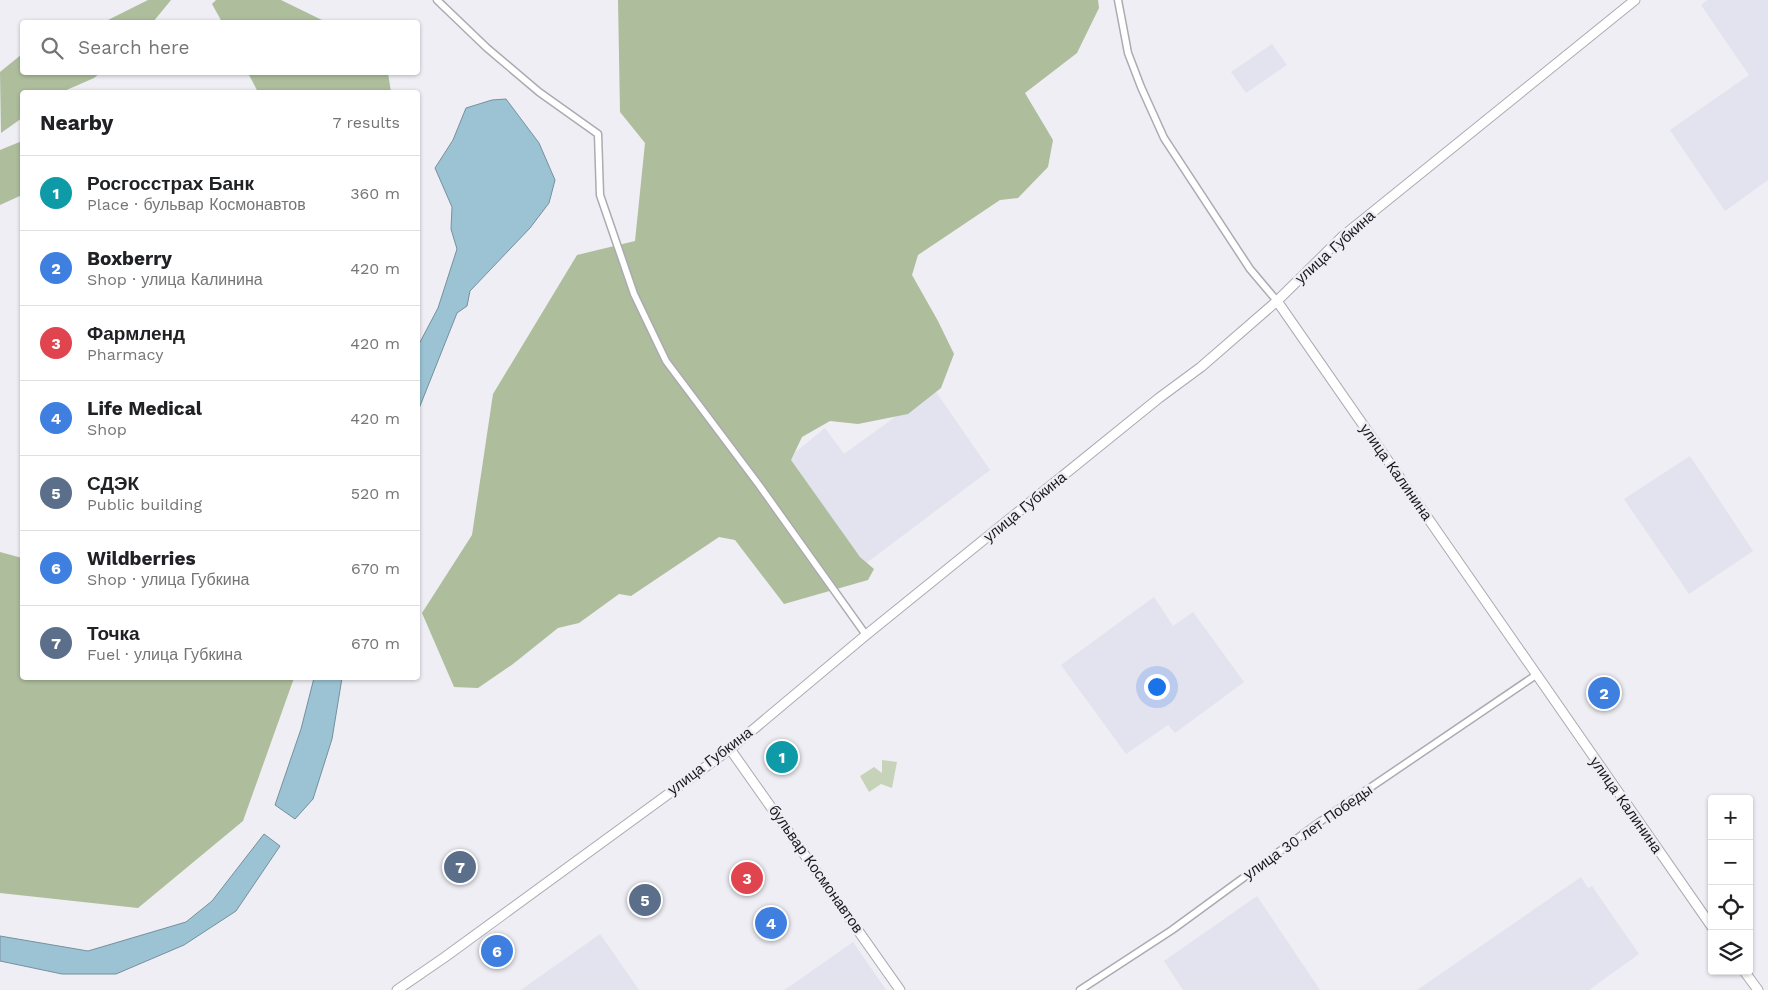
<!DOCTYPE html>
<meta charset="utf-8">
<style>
body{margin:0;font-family:"Work Sans",sans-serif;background:#f6f6f6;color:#202124}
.controls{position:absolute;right:15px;bottom:15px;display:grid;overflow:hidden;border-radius:5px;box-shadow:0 1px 4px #0004}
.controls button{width:45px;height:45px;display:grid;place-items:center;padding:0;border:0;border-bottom:1px solid #e0e0e0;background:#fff;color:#202124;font:25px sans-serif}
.you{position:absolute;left:1156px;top:686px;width:18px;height:18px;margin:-12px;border:4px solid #fff;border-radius:50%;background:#1a73e8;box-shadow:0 0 0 8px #1a73e833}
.badge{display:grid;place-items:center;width:32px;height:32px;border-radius:50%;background:#1a73e8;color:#fff;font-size:16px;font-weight:700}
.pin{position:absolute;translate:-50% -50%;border:2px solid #fff;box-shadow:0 1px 5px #0006}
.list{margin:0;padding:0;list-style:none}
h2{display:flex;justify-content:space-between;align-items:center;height:65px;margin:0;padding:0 20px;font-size:21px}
h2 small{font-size:16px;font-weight:400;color:#757577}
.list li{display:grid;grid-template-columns:32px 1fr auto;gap:15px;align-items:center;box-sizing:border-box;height:75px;padding:0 20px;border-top:1px solid #e0e0e0}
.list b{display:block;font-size:19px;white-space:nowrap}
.list p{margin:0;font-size:16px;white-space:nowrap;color:#757577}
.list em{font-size:16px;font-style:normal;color:#757577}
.icon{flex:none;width:28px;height:28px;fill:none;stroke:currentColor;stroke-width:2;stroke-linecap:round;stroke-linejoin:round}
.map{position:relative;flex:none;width:1768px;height:990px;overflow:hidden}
.search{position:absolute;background:#fff;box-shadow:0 1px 4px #0004;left:20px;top:20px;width:400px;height:55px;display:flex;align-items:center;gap:12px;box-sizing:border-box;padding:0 18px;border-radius:5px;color:#757577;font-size:19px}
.panel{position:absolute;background:#fff;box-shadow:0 1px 4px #0004;left:20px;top:90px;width:400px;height:590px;border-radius:5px}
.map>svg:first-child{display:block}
.built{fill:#e3e2ef}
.green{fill:#c6d3b8}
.forest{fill:#aebd9c}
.water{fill:#9cc3d4;stroke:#75909d}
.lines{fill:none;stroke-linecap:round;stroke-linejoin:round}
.street-casing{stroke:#ababb1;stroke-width:9}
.secondary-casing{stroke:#ababb1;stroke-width:11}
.street{stroke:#fff;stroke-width:6}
.secondary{stroke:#fff;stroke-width:9}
.labels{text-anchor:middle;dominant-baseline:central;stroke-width:5;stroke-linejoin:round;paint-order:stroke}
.street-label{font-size:15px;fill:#1a191c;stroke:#efeef4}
</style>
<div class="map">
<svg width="1768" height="990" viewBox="0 0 1768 990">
<rect width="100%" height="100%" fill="#efeef4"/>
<g class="built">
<polygon points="1707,0 1768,0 1768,180 1725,211 1670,130 1749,75 1701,5"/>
<polygon points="1272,44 1287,65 1246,93 1231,72"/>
<polygon points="934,389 990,470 861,567 786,460 825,428 844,454"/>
<polygon points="1690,456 1753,551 1689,594 1624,499"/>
<polygon points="1154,597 1173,626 1193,612 1244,682 1175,733 1168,725 1126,754 1061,665"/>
<polygon points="1581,877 1588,888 1592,886 1639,954 1589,990 1417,990"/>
<polygon points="1257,896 1320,990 1183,990 1164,961"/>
<polygon points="600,934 639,990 521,990"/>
<polygon points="853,942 886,990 784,990 789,987"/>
</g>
<polygon class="green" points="882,760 897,762 892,788 881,784 869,792 860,776 874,767 882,773"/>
<g class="forest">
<polygon points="148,0 171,0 153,22 104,22"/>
<polygon points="216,0 281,0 326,22 222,22 212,4"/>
<polygon points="618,0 1098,0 1099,8 1077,53 1025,93 1053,140 1048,167 1018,198 1000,200 918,255 912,275 938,321 954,354 941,388 908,414 858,424 830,421 802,437 791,460 860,557 874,569 868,580 784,604 735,540 719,537 631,596 619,594 579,623 558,628 513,664 478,688 454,687 422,613 472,535 493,394 577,255 635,241 645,143 620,112"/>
<polygon points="22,54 22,72 100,73 94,78 62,92 22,92 22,118 1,133 0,72"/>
<polygon points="248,73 388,73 391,92 258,92"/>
<polygon points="22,141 22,195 0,205 0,150"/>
<polygon points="0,552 22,558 22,678 294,678 243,821 138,908 0,893"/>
</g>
<g class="water">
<polygon points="506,99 539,143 555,180 549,203 530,228 470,291 467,306 457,313 418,411 418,346 438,308 457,249 451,229 452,207 435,168 453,140 466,108 492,100"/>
<polygon points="314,678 342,678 332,739 313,799 295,819 275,805 301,729"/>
<polygon points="264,834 280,846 236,911 184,945 116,974 62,974 0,961 0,936 88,951 186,922 212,901"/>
</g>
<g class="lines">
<g class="street-casing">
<g id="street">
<polyline points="437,0 487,48 539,92 598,134 600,195 634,294 666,361 759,485 866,635"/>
<polyline points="1118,0 1128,53 1141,87 1164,138 1250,269 1277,301"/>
<polyline points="1080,990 1172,930 1321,821 1536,675"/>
</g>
</g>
<g class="secondary-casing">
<g id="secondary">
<polyline points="1277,301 1712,927"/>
<polyline points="730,749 900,990"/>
<polyline points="1744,971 1758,990"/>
<polyline points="397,990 445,957 730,749 866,635 1159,398 1201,367 1277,301 1343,236 1635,0"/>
</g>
</g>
<use href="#street" class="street"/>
<use href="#secondary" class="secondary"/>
</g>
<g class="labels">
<g class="street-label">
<text transform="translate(1335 247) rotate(-42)">улица Губкина</text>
<text transform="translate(1396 472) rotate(55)">улица Калинина</text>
<text transform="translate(1025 507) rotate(-39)">улица Губкина</text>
<text transform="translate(710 761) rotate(-37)">улица Губкина</text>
<text transform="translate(1626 805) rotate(55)">улица Калинина</text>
<text transform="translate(1308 832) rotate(-35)">улица 30 лет Победы</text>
<text transform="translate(816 869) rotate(55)">бульвар Космонавтов</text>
</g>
</g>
</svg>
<div class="controls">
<button>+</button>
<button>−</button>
<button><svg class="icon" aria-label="locate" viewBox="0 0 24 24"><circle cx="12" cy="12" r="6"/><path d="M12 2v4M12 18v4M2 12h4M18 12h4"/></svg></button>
<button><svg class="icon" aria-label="layers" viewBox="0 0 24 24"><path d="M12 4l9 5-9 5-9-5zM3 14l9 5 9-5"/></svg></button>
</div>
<div class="you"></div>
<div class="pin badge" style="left:782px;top:757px;background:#0f9aa8">1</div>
<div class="pin badge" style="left:1604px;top:693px;background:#3f7fe0">2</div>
<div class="pin badge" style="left:747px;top:878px;background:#e0444e">3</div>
<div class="pin badge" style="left:771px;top:923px;background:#3f7fe0">4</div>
<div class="pin badge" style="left:645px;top:900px;background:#5c6f8a">5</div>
<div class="pin badge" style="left:497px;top:951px;background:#3f7fe0">6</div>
<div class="pin badge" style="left:460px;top:867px;background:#5c6f8a">7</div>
<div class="search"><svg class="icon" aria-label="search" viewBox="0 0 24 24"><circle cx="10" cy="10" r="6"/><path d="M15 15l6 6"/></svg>Search here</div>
<section class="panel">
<h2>Nearby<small>7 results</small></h2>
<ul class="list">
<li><span class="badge" style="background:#0f9aa8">1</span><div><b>Росгосстрах Банк</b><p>Place · бульвар Космонавтов</p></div><em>360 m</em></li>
<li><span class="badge" style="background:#3f7fe0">2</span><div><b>Boxberry</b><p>Shop · улица Калинина</p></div><em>420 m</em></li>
<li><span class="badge" style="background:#e0444e">3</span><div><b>Фармленд</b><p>Pharmacy</p></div><em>420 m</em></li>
<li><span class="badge" style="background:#3f7fe0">4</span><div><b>Life Medical</b><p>Shop</p></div><em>420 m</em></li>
<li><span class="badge" style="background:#5c6f8a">5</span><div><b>СДЭК</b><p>Public building</p></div><em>520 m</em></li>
<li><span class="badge" style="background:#3f7fe0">6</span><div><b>Wildberries</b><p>Shop · улица Губкина</p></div><em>670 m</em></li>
<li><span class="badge" style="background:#5c6f8a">7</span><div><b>Точка</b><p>Fuel · улица Губкина</p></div><em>670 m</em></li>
</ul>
</section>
</div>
